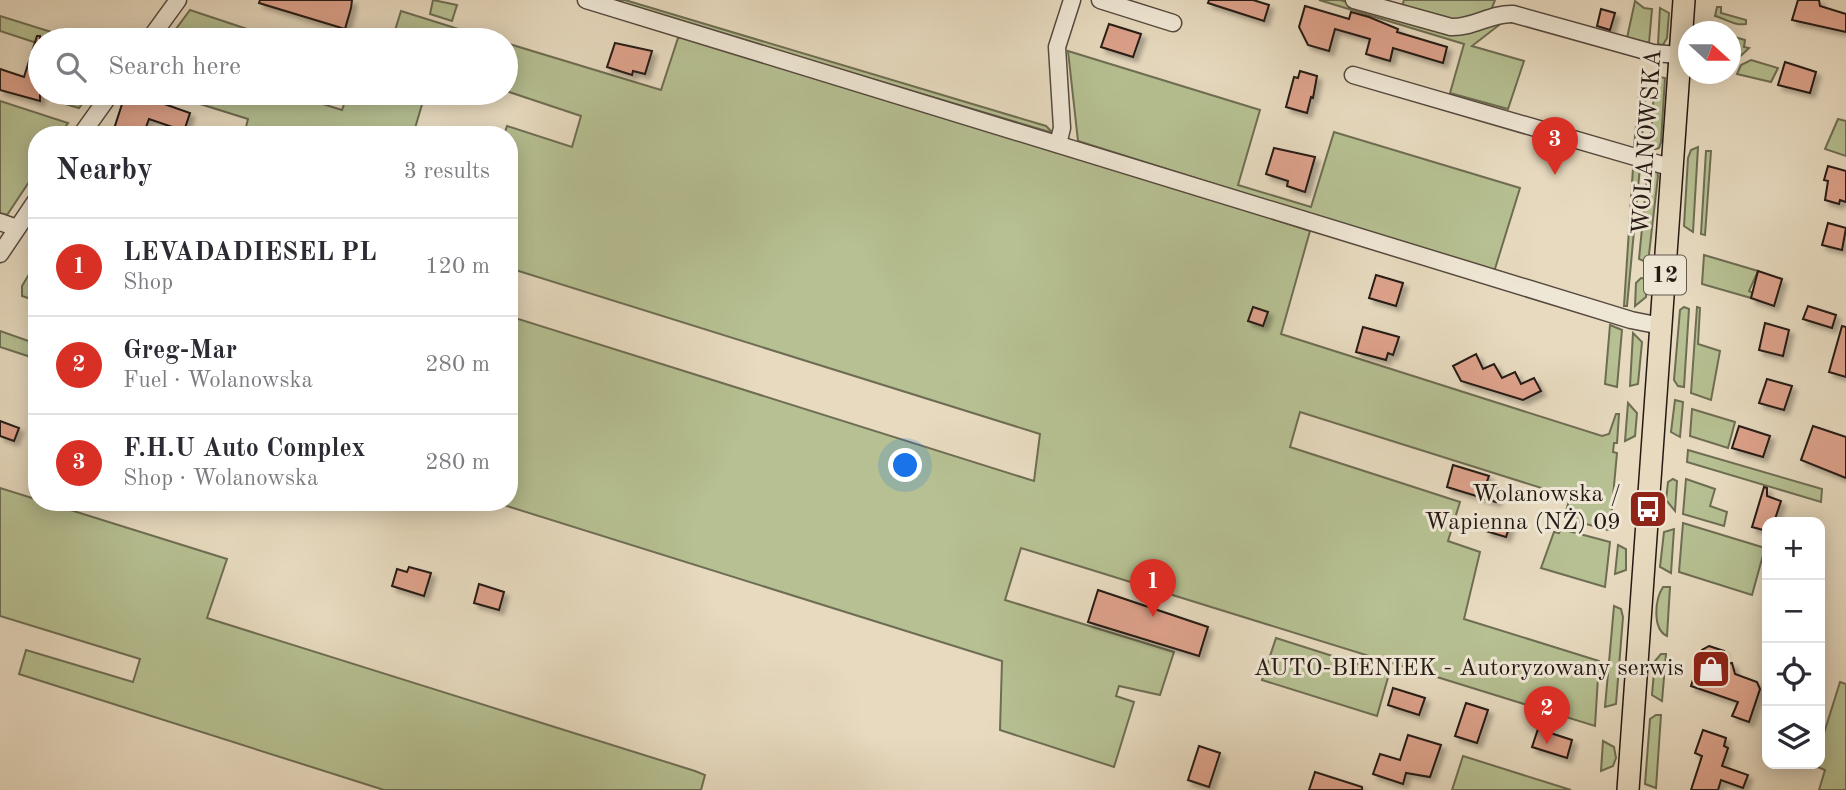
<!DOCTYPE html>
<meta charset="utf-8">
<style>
body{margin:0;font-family:"Old Standard TT",serif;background:#f7f7f7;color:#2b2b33}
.controls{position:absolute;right:21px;bottom:21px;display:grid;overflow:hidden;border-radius:14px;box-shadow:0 4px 18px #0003}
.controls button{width:63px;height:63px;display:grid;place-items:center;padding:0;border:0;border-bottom:2px solid #e1e1e2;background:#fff;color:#2b2b33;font:35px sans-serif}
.compass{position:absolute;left:1678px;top:21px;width:63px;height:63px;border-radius:50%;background:#fff;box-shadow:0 4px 18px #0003;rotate:111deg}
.you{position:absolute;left:906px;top:466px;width:24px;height:24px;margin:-18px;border:5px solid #fff;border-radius:50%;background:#1a73e8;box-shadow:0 0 0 10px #1a73e833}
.badge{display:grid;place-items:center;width:46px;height:46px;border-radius:50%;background:#d93025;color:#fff;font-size:23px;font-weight:700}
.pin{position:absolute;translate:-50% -58px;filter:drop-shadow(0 2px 4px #0008)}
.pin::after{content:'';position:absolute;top:37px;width:24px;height:21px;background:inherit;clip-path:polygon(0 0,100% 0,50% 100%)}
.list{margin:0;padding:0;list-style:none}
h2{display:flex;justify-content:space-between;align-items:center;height:91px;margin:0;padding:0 28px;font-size:30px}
h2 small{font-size:23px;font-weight:400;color:#7c7c81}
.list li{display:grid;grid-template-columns:46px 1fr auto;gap:21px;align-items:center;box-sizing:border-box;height:98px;padding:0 28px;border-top:2px solid #e1e1e2}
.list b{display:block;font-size:26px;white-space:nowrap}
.list p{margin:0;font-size:23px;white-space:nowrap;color:#7c7c81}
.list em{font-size:23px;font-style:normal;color:#7c7c81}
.icon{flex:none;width:38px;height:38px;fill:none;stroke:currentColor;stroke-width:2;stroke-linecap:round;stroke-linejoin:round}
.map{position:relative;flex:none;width:1846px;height:790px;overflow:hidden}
.search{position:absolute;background:#fff;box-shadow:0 4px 18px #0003;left:28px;top:28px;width:490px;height:77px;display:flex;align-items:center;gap:18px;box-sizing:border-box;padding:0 24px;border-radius:38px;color:#7c7c81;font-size:26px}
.panel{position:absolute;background:#fff;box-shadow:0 4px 18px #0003;left:28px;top:126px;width:490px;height:385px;border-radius:28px}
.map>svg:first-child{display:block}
.green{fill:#b6c092;stroke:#6e6d53;stroke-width:2}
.building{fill:#dda28b;stroke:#251a14;stroke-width:2;filter:url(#shadow)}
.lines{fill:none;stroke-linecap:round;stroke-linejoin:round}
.minor-casing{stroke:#564a3f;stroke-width:19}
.major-casing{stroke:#251a14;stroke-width:24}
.minor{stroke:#efe7d5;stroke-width:16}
.major{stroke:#e7dabf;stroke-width:21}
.labels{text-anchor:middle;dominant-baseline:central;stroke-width:6;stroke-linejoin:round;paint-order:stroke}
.shield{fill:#efe7d5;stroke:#62584e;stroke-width:2}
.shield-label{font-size:23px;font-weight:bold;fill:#251a14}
.street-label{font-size:24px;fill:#251a14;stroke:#efe7d5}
.poi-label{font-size:24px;fill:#251a14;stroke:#efe7d5;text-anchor:end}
</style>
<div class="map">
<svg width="1846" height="790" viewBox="0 0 1846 790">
<defs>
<filter id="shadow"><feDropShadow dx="4.5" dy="4.5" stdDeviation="2" flood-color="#0004"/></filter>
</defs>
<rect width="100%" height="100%" fill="#e7dabf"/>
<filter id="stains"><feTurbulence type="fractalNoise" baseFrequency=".00286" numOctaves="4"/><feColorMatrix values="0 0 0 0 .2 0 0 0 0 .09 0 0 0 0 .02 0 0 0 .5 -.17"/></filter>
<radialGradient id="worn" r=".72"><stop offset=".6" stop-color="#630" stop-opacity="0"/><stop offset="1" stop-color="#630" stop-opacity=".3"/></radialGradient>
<g class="green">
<polygon points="433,0 457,5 452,21 430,14"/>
<polygon points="606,0 625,0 1046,126 1053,133"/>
<polygon points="1319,0 1340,0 1442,29 1503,22 1472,46 1524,61 1508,109 1450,93 1464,44"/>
<polygon points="1404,0 1495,0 1490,13 1451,22 1401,10"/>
<polygon points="1635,1 1644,8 1652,9 1649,43 1627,38"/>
<path d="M1717 7H1721V13L1746 20V24C1735 26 1726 19 1715 16Z"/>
<polygon points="1660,8 1669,13 1667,38 1663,45 1658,44"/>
<polygon points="190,10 247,29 244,40 179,40 170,37"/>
<polygon points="401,11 471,33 469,40 392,40"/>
<polygon points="0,16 77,40 40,40 40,44 0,31"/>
<polygon points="1731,36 1745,40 1744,47 1749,48 1731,65"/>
<polygon points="678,38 689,38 1072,152 1310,231 1281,334 1602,436 1609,434 1616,414 1619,414 1617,443 1614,443 1613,452 1617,453 1610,529 1608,530 1564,518 1570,497 1300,412 1290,447 1460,502 1448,541 1480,552 1464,619 1599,661 1595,726 1021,548 1005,600 1174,652 1160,695 1119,686 1116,696 1134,702 1114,767 1000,730 1002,661 494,502 509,502 509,316 1034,481 1040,434 509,268 509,135 504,135 507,126 572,147 581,116 506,91 506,43 661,90"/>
<polygon points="1068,51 1260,110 1238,185 1311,207 1334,132 1520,188 1494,272 1078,141"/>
<polygon points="1751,60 1778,68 1771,82 1737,74 1741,65"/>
<polygon points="1641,73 1647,74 1641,149 1634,147"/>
<polygon points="1655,76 1665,78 1661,142 1659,148 1650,151"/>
<polygon points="51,93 74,93 87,97 79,108 48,99"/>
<polygon points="165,93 287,93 342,110 348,93 405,93 423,101 413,135 296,135 275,128 272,135 244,135 248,119"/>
<polygon points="0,101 68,123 60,135 37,135 37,170 7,215 0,213"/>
<polygon points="1838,119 1846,121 1846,156 1825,149"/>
<polygon points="1698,147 1693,232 1684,226 1688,158 1691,150"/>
<polygon points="1706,151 1711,151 1705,235 1701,234"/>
<polygon points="1640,167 1627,306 1624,306 1633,168"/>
<polygon points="1648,167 1657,171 1658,176 1648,263 1639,259"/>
<polygon points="1704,255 1758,271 1749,291 1753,293 1751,298 1702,284"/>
<polygon points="37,261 37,301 22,296 22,286"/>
<polygon points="1641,278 1647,279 1646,297 1635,306 1636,283"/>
<polygon points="1684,307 1689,309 1684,387 1678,386 1674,380 1680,310"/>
<polygon points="1697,307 1700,308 1698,344 1720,351 1711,400 1691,393"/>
<polygon points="1610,325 1622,330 1617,387 1605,384"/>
<polygon points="0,331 37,344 37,359 0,347"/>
<polygon points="1633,333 1642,342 1638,384 1630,386"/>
<polygon points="1675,400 1683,402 1680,437 1671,432"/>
<polygon points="1628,403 1637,413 1635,436 1625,441"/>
<polygon points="1692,409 1735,422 1728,448 1690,436"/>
<polygon points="1688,450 1822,489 1821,502 1687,462"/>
<polygon points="1673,479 1677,481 1675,511 1666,500 1668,482"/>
<polygon points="1686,479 1715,489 1710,506 1727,512 1724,526 1683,514"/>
<polygon points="0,488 227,559 207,618 695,771 705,775 701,790 384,790 19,674 26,650 133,682 140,659 0,616"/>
<polygon points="1683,523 1765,548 1752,595 1679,572"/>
<polygon points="1561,529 1610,542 1605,587 1541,568 1554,532 1559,533"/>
<polygon points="1674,529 1671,573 1660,567 1664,532"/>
<polygon points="1618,545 1626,549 1626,570 1615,574"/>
<path d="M1663 587H1670L1667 636C1652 629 1655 599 1663 587Z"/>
<polygon points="1614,606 1621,609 1623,617 1616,704 1605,707"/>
<polygon points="1276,638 1389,674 1377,716 1262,680"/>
<polygon points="1661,654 1666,654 1662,701 1652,695 1655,661"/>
<polygon points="1840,682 1846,684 1846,790 1819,790 1825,770 1813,765 1820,764 1820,746"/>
<polygon points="1656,715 1661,715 1656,788 1645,784 1650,719"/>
<polygon points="1603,741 1614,747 1616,758 1613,766 1601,771"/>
<polygon points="1463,756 1571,790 1452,790"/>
</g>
<g class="building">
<polygon points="260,0 352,0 351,8 345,29 259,3"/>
<polygon points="1209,0 1253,0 1269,5 1264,21 1208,3"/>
<polygon points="1798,0 1819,0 1820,6 1846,14 1846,32 1792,20"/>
<polygon points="1305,6 1349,19 1351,12 1369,17 1398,29 1397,32 1447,47 1443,63 1393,48 1390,61 1366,54 1370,39 1335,29 1329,51 1308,45 1299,27"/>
<polygon points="1601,9 1615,13 1610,30 1597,26"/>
<polygon points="1109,24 1141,34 1133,57 1101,47"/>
<polygon points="37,36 40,36 40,101 0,90 0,69 24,77"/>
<polygon points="615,43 652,51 645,74 633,71 632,75 607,67"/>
<polygon points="1785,62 1816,72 1810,93 1778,85"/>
<polygon points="1300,71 1317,76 1313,98 1311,97 1307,113 1286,107 1294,77 1298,78"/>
<polygon points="133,93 190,113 184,131 149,119 143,135 131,135 114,129 123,101 128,103"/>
<polygon points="1274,148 1315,157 1305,192 1287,186 1288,181 1266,174"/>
<polygon points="1828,166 1846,171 1846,202 1840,200 1839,204 1825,200 1828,181 1824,180"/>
<polygon points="1828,223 1846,228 1842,250 1822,245"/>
<polygon points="1758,271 1782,279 1774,306 1751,298"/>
<polygon points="1376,275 1403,283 1396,306 1369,298"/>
<polygon points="1808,306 1836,315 1832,328 1803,319"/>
<polygon points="1253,307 1268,312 1263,326 1248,321"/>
<polygon points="1765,323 1789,330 1783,356 1759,350"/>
<polygon points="1842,326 1846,327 1846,377 1829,372"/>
<polygon points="1363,327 1399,337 1393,355 1388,353 1386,360 1356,352"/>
<polygon points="1476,354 1483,369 1494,364 1502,378 1515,372 1521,384 1534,378 1541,391 1523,400 1461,381 1453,366"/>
<polygon points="1767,379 1792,386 1784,410 1759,403"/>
<polygon points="0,421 19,428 14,441 0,436"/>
<polygon points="1739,426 1770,436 1763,457 1732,448"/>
<polygon points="1813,426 1846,437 1846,478 1801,460"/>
<polygon points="1453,465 1489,476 1486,484 1500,489 1496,502 1447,487"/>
<polygon points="1764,487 1767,488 1767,496 1781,501 1774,522 1767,522 1767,531 1752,527"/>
<polygon points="1489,519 1510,525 1506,537 1486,531"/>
<polygon points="409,567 431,573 424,596 392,586 397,569 407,572"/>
<polygon points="479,584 504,592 499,610 474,603"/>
<polygon points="1098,590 1208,627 1199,656 1088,622"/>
<polygon points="1709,646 1724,651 1720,665 1732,663 1735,674 1757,682 1760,689 1749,722 1732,716 1738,702 1691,686 1702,650"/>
<polygon points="1393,688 1425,698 1419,715 1388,705"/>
<polygon points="1466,703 1488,710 1477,743 1455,736"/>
<polygon points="1538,729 1572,740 1567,758 1532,747"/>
<polygon points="1703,730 1726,738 1724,746 1728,748 1722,766 1748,775 1743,788 1721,780 1718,790 1691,790 1702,756 1695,753"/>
<polygon points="1408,735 1441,745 1430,777 1406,773 1403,784 1373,774 1380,754 1400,760"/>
<polygon points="1199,746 1220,753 1209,787 1188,780"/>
<polygon points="1315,772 1362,787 1362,790 1309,790"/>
</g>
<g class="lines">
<g class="minor-casing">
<g id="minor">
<polyline points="586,0 1631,320 1661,326"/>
<polyline points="1100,0 1173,23"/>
<path d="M1354 0 1451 27C1473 28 1491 13 1513 14L1653 53 1680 55"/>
<polyline points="149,40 178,0"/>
<polyline points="1353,75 1673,168"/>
<polyline points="81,135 111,93"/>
<polyline points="1058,144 1062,128 1057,47 1072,0"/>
<polyline points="0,222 17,228"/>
<polyline points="0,254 37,199"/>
</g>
</g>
<g class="major-casing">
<polyline id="major" points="1628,790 1684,0"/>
</g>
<use href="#minor" class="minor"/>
<use href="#major" class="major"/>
</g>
<defs>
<g id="bus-square" transform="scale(2.0125)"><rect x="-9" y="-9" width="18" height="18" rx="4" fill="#8f2418" stroke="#efe7d5"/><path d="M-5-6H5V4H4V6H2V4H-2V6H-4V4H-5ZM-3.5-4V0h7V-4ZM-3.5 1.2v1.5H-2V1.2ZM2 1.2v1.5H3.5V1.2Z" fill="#fff"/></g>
<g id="shop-square" transform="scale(2.0125)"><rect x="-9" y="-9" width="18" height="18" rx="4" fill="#8f2418" stroke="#efe7d5"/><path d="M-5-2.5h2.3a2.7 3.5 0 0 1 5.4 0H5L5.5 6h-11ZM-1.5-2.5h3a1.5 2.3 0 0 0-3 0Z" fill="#fff"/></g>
</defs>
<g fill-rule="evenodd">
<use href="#bus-square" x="1648" y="509"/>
<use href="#shop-square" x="1711" y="669"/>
</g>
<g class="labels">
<rect class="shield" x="1644" y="255.5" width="42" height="39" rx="5"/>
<g class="shield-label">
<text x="1665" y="275">12</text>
</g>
<g class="street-label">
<text transform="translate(1648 142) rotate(-86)">WOLANOWSKA</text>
</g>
<g class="poi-label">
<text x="1621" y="495">Wolanowska /<tspan x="1621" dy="28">Wapienna (NŻ) 09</tspan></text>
<text x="1684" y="669">AUTO-BIENIEK - Autoryzowany serwis</text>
</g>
</g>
<rect width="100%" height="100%" filter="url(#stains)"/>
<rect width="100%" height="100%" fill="url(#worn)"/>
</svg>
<div class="controls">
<button>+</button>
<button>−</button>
<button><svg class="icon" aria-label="locate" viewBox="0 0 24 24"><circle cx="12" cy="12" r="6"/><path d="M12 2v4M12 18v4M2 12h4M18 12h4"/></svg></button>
<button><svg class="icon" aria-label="layers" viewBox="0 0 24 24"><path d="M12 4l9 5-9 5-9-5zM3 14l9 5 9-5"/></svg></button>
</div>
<svg class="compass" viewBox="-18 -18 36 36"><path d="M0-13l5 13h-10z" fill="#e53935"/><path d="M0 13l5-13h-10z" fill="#7c7c81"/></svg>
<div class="you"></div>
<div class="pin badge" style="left:1153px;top:617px">1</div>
<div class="pin badge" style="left:1547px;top:744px">2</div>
<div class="pin badge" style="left:1555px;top:175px">3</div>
<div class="search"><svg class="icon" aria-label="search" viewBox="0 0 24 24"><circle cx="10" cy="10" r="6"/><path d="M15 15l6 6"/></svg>Search here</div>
<section class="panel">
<h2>Nearby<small>3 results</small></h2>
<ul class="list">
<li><span class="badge">1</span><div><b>LEVADADIESEL PL</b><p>Shop</p></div><em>120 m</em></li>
<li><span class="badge">2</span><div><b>Greg-Mar</b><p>Fuel · Wolanowska</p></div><em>280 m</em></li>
<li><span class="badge">3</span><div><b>F.H.U Auto Complex</b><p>Shop · Wolanowska</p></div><em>280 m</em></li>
</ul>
</section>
</div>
